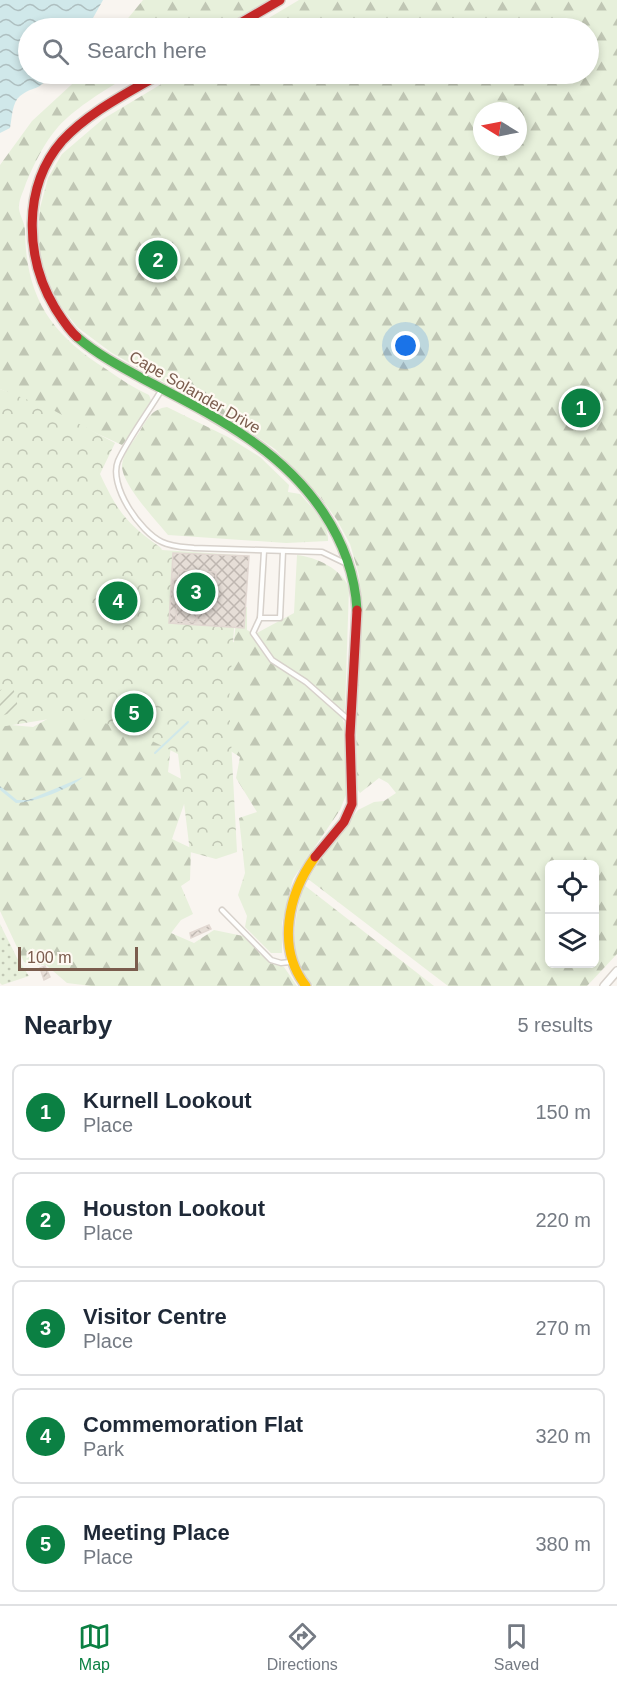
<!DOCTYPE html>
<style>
body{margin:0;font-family:Helvetica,sans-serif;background:#f2f2f3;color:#1f2937}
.controls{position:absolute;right:18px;bottom:18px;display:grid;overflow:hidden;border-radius:9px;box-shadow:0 3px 9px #0003}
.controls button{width:54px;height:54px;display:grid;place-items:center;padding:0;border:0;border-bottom:2px solid #e0e1e3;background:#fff;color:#1f2937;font:30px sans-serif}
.compass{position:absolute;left:473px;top:102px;width:54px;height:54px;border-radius:50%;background:#fff;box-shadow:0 3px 9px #0003;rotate:280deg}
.scale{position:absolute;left:18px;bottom:15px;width:120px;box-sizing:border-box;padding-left:6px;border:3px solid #7a5c4d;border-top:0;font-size:16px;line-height:21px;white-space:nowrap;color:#7a5c4d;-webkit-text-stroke:4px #fffaf3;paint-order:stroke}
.you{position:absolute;left:406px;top:346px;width:21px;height:21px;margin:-15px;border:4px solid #fff;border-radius:50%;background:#1a73e8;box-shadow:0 0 0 9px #1a73e833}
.badge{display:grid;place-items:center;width:39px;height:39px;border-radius:50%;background:#0b8043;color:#fff;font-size:20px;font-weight:700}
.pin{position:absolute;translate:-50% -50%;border:3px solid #fff;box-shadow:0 2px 6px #0006}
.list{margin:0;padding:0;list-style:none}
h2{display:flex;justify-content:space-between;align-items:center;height:78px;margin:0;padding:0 24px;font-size:26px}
h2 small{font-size:20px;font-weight:400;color:#747a83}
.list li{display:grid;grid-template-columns:39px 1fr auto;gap:18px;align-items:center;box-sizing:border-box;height:96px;margin:0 12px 12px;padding:0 12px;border:2px solid #e0e1e3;border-radius:9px}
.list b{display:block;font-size:22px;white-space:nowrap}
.list p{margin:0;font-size:20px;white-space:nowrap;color:#747a83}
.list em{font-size:20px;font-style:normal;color:#747a83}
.icon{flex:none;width:33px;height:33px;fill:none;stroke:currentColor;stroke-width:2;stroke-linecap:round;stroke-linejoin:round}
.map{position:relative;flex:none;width:617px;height:986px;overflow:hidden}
.search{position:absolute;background:#fff;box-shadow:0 3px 9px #0003;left:18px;right:18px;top:18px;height:66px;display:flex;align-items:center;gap:15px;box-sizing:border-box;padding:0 21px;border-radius:33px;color:#747a83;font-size:22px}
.sheet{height:618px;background:#fff}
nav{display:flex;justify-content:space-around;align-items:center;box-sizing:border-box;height:84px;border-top:2px solid #e0e1e3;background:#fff;font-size:16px;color:#747a83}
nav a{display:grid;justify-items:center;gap:3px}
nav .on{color:#0b8043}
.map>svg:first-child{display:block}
.grass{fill:url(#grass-dots)}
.forest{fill:url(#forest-firs);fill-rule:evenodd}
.park{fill:url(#park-crowns)}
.garden{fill:url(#garden-furrows)}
.water{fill:url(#water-waves)}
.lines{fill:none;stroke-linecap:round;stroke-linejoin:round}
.stream{stroke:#d0e8ea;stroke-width:2}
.building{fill:url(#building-cross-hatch);stroke:#e2d8d2;stroke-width:1.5}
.lane-casing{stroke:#d7d1cb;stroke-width:7}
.street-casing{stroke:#d7d1cb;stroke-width:10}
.fast-casing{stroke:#d9d2cb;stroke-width:12}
.slow-casing{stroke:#d9d2cb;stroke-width:12}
.jam-casing{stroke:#d9d2cb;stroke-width:12}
.lane{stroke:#fefefd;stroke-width:4}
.street{stroke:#fefefd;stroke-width:7}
.fast{stroke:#4caf50;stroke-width:9}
.slow{stroke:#ffc107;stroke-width:9}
.jam{stroke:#c62828;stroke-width:9}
.labels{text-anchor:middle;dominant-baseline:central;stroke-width:4.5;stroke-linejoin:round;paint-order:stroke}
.street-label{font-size:16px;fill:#7a5c4d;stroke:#fffaf3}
</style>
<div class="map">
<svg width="617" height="986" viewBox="0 0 617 986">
<defs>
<pattern id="grass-dots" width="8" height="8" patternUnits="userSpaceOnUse" patternTransform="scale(1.5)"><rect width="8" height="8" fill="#e7f0db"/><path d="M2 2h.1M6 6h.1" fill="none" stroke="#c0c6b4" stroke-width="1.8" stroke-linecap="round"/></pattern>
<pattern id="forest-firs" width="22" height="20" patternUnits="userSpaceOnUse" patternTransform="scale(1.5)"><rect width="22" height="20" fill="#e7f0db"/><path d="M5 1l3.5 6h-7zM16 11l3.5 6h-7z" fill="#c0c6b4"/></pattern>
<pattern id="park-crowns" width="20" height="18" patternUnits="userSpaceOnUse" patternTransform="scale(1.5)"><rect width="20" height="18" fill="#e7f0db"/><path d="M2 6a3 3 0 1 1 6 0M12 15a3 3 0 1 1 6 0" fill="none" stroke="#c0c6b4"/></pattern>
<pattern id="garden-furrows" width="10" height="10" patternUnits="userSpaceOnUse" patternTransform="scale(1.5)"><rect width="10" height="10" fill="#e7f0db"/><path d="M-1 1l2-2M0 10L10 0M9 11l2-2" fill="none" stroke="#c0c6b4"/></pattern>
<pattern id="water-waves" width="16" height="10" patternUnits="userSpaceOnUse" patternTransform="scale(1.5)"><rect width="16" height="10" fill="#d0e8ea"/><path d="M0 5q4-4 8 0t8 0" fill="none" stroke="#aebfc0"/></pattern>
<pattern id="building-cross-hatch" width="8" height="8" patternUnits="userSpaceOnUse" patternTransform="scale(1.5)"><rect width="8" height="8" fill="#e6ded7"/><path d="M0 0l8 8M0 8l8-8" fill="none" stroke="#bfb7b1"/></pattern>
</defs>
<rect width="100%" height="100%" fill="#f9f5f0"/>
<polygon class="grass" points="0,924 17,958 29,976 2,985 0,983"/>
<g class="forest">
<polygon points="143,0 269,0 220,28 120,28"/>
<path d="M299 0H617V954L587 986H448L308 879 323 855 358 810 374 802 384 801 396 793 388 783 379 778 360 793 357 789 356 715 362 604 359 575 350 544 337 520 319 495 275 449 234 421 112 353 77 327 56 300 40 259 38 234 40 208 48 178 62 154 103 119 178 74H588V28H252ZM482 111H518V147H482ZM550 864H594V963H550Z"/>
<path d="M83 74H146L131 82 120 81C100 93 73 110 58 127 44 143 34 164 26 183 24 190 18 201 19 209 20 217 25 222 25 231 26 298 51 334 106 369 120 379 134 388 149 395L151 400 130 436 122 445 0 389V165L32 121Z"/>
<path d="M167 407 228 437 260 457 289 485 288 492 300 494C311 507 329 523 328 541L286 543 168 535C156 520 121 484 122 465 123 453 134 441 140 431 147 419 152 409 167 407Z"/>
<path d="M297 555C316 557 342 569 349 588L345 708 342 718 344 723 349 785 346 795 340 810 293 879 282 923V953H271L245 927 247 916 238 895 245 873 239 818 257 812 236 778 240 757 229 750 171 745 168 772 191 784 172 839 191 848 190 880 181 886 193 914 181 920 171 933 194 943 214 930 243 936 270 963 284 967 297 986H91L67 983 46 965H31L24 962 0 911V724L33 727 58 713 0 631 113 725 124 727 144 737 214 648 234 642 237 609 247 607V630L255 634 294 613Z"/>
<path d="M304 885 434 986H313C284 962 295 916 304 885Z"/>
</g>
<path class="park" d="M0 389 51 409 115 443 100 474C118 512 126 523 160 547L162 550 239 555 229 702 237 852 216 859 190 852 178 754 124 727 68 716 0 727Z"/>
<polygon class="garden" points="13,687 19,711 0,716 0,690"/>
<g class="water">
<path d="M0 0H103L93 18 92 28H28V74H50C38 93 34 85 20 96 12 102 12 118 10 128L0 133Z"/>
<path d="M83 777C72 788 33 803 16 803L0 790V786L17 800H28Z"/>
</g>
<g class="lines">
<polyline class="stream" points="155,753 188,722"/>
</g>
<g class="building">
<polygon points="173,553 249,556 244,628 169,623"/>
<polygon points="179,570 216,572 215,587 218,587 218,597 214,597 214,606 199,605 197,603 196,622 176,621 177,599 173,599 173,579 178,579"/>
<polygon points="197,611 201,611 205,618 197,620"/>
<circle cx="133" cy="715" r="10"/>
<circle cx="134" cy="715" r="7"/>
<polygon points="209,925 211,929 191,938 190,933"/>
<polygon points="45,966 50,977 44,980 40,968"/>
</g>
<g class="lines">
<g class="lane-casing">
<g id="lane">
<path d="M162 389C149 411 128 439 118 461 108 485 140 532 162 542 172 547 183 547 194 548L322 552 347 564"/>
<polyline points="264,551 260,618 253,633 272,660 306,682 349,720"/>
<polyline points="260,618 280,618 283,551"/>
<polyline points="222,910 271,960 281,963 290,962"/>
</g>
</g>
<g class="street-casing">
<polyline id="street" points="604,986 617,971"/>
</g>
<g class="fast-casing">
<path id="fast" d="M77 337C99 356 125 369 151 383 216 417 281 449 323 512 343 542 355 573 357 610"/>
</g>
<g class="slow-casing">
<path id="slow" d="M306 986C276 948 288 894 315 857"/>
</g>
<g class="jam-casing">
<g id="jam">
<polyline points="232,28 280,0"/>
<path d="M77 337C68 329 62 319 55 308 25 258 22 187 62 141 89 112 126 94 160 74"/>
<polyline points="315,857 344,822 352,804 350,735 357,610"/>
</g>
</g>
<use href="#lane" class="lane"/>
<use href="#street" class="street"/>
<use href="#fast" class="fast"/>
<use href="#slow" class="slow"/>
<use href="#jam" class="jam"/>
</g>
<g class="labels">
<g class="street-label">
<text transform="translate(195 392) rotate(30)">Cape Solander Drive</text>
</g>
</g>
</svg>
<div class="controls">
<button><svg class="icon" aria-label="locate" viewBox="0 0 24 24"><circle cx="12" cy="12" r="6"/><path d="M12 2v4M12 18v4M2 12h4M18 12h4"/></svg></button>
<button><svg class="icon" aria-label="layers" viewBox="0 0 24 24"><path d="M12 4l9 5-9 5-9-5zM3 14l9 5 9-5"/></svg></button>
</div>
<svg class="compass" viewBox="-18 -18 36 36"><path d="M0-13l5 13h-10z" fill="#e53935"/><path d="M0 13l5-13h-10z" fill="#747a83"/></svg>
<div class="scale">100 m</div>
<div class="you"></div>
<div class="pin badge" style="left:581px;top:408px">1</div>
<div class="pin badge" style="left:158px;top:260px">2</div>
<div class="pin badge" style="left:196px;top:592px">3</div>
<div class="pin badge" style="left:118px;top:601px">4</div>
<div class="pin badge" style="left:134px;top:713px">5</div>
<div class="search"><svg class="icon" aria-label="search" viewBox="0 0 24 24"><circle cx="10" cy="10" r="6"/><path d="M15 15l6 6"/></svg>Search here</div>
</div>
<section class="sheet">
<h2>Nearby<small>5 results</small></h2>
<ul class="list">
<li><span class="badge">1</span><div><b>Kurnell Lookout</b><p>Place</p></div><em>150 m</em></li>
<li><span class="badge">2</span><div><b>Houston Lookout</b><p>Place</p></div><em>220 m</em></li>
<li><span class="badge">3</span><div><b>Visitor Centre</b><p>Place</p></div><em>270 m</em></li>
<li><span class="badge">4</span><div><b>Commemoration Flat</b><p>Park</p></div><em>320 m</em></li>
<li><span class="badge">5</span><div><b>Meeting Place</b><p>Place</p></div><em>380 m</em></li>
</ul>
</section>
<nav>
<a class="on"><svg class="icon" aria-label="map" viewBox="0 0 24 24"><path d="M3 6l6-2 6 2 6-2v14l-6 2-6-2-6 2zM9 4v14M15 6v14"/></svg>Map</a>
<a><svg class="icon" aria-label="directions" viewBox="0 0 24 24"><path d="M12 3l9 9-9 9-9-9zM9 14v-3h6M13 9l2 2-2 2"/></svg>Directions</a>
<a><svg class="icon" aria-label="saved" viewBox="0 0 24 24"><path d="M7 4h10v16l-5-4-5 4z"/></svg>Saved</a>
</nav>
